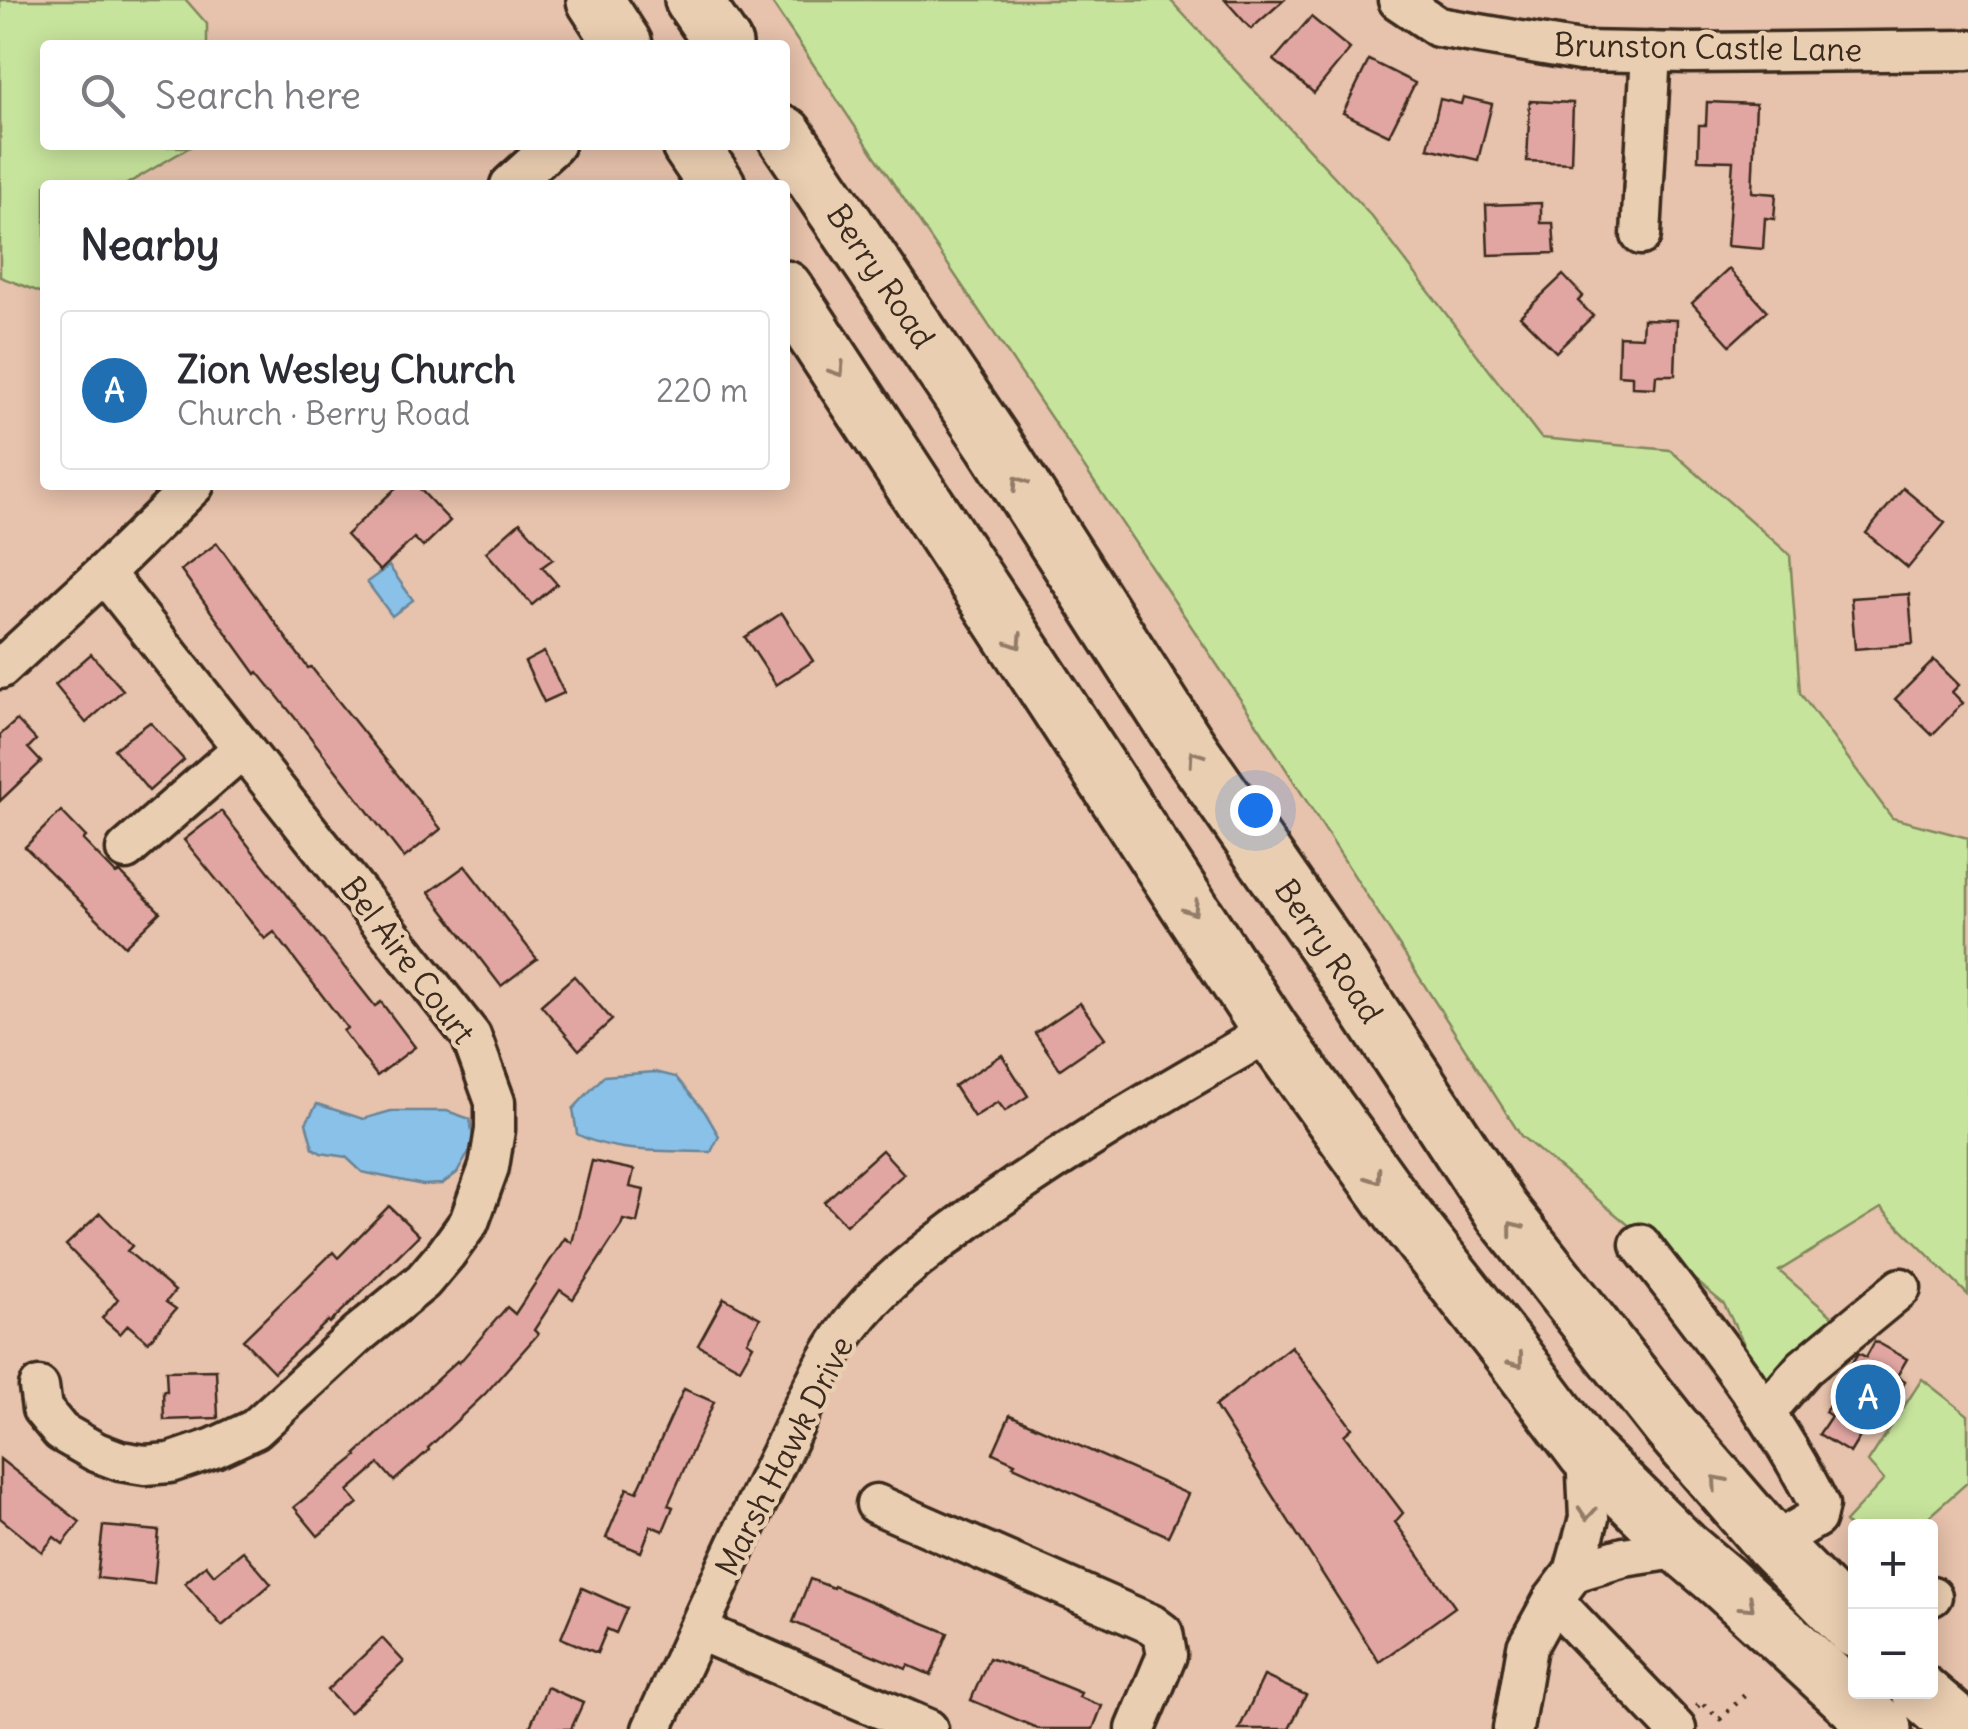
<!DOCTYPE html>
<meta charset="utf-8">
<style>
body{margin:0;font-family:Delius,sans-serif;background:#f7f7f7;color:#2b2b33}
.controls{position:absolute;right:30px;bottom:30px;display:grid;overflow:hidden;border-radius:10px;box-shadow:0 5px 25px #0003}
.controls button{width:90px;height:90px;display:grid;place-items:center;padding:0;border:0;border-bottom:2px solid #e1e1e2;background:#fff;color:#2b2b33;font:50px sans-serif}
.you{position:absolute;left:1255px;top:810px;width:35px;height:35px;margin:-25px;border:8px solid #fff;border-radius:50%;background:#1a73e8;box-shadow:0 0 0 15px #1a73e833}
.badge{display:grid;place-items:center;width:65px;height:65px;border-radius:50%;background:#1f6fb2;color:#fff;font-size:32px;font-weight:700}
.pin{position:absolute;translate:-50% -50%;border:5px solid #fff;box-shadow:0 2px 10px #0006}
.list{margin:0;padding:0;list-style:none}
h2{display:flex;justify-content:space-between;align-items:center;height:130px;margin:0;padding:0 40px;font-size:42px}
h2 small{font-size:32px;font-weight:400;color:#7c7c81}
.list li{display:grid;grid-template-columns:65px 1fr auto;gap:30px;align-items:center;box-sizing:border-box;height:160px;margin:0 20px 20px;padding:0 20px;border:2px solid #e1e1e2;border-radius:10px}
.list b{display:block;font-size:38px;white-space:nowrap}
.list p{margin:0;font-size:32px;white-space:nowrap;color:#7c7c81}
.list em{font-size:32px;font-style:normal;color:#7c7c81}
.icon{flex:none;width:55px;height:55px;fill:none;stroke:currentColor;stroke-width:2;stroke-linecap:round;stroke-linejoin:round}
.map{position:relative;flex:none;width:1968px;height:1729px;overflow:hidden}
.search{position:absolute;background:#fff;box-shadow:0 5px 25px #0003;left:40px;top:40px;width:750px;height:110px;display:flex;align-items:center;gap:25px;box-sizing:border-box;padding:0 35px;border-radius:10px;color:#7c7c81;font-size:38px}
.panel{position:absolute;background:#fff;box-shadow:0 5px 25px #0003;left:40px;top:180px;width:750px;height:310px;border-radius:10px}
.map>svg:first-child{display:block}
.green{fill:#c7e49c;stroke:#81875d;stroke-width:2.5}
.water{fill:#89c1e8;stroke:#6a8597;stroke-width:2.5}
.building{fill:#e1a6a2;stroke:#3b2a1e;stroke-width:2.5}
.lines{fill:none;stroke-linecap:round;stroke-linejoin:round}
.minor-casing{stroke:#3b2a1e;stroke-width:45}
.highway-casing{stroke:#3b2a1e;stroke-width:62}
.path{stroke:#3b2a1e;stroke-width:5;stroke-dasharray:2.5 8;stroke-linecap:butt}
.minor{stroke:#eaceb1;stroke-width:38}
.highway{stroke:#eaceb1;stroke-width:55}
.oneway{stroke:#927c68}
.labels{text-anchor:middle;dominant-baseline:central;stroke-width:9;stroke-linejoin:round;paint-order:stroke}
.street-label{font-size:32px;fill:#3b2a1e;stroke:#eaceb1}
</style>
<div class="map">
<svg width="1968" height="1729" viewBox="0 0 1968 1729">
<rect width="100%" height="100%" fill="#e7c2ac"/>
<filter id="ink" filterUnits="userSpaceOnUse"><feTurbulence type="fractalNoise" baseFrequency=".01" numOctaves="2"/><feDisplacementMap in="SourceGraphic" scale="20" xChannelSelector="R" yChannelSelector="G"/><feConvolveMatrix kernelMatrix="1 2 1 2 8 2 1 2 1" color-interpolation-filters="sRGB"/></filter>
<g filter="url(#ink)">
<g class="green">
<polygon points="0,0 186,0 207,24 207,45 45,45 45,145 190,147 125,185 45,185 45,294 0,277"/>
<polygon points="770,0 1170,0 1372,217 1541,438 1670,450 1790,555 1800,693 1892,818 1968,838 1968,1295 1881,1208 1779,1271 1839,1322 1764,1384 1724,1304 1521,1136 1261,730"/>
<polygon points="1922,1379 1968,1415 1968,1482 1918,1526 1856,1526 1855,1532 1845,1522 1884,1480 1868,1462"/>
</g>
<g class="water">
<polygon points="389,566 413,600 392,616 367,582"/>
<path d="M655 1072 676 1077 705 1112 719 1136 711 1152C670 1151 613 1154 577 1134L573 1109 604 1076Z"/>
<polygon points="317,1104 363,1119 391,1111 447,1111 470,1119 474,1143 457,1173 442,1184 423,1185 362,1172 346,1157 321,1153 313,1148 306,1123"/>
</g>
<g class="building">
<polygon points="1225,0 1284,0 1251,29"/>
<polygon points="1311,17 1350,49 1314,93 1274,60"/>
<polygon points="1369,60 1415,83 1389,135 1343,113"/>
<polygon points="1463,97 1492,104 1478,160 1428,148 1440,99 1461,104"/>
<polygon points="1530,101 1573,103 1571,163 1527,161"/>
<polygon points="1707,102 1756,104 1752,192 1776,194 1774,219 1765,218 1763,249 1727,246 1733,161 1698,160 1699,125 1706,125"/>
<polygon points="1541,203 1541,223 1553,223 1555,253 1488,255 1486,205"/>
<polygon points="1729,269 1767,311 1730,345 1692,303"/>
<polygon points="1563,275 1583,296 1578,301 1593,316 1556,352 1520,316"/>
<polygon points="1643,319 1677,320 1675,375 1656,375 1655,388 1632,387 1632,376 1618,375 1619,336 1642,337"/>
<polygon points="399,485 416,485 450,521 423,547 414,538 380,571 346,535"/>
<polygon points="1903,488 1945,523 1908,568 1866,533"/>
<polygon points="520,522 553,559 542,567 557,584 532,605 486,552"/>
<polygon points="217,543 308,668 311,667 441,829 404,858 308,734 258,672 256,674 181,570"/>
<polygon points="1909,594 1913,644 1855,649 1851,598"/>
<polygon points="782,613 813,661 776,685 745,637"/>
<polygon points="544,652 564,693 544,702 525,662"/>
<polygon points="91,654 123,690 86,723 55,685"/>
<polygon points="1934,660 1959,685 1952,692 1963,703 1932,735 1895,699"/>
<polygon points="17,720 36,740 28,748 41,762 0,801 0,735"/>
<polygon points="150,722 184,760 149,791 114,749"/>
<polygon points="61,811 86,837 83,840 116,874 120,872 160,912 125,946 25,847"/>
<polygon points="221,811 375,1006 381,1002 415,1047 377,1076 343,1031 347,1028 274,932 265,939 184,840"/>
<polygon points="465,866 537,959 501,986 429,892"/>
<polygon points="574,976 612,1020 579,1050 541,1005"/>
<polygon points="1080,1003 1105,1038 1060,1069 1035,1033"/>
<polygon points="1002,1055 1028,1096 1005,1111 998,1102 974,1117 954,1086"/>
<polygon points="882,1150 904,1174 846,1225 824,1202"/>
<polygon points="592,1161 634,1170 630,1187 644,1190 637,1223 623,1220 621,1226 573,1299 560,1290 534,1330 538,1334 485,1394 428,1448 429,1450 394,1481 379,1464 348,1491 358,1503 318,1536 294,1507 357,1456 356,1454 457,1361 459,1363 507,1307 515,1314 565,1238 572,1243"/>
<polygon points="389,1206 419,1235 330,1323 328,1321 274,1372 243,1340 333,1252 338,1258"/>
<polygon points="100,1213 132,1246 127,1251 175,1291 166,1302 176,1309 148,1342 128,1325 120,1334 102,1318 118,1299 66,1245"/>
<polygon points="724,1298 760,1318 747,1341 753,1345 740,1368 698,1345"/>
<polygon points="1875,1341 1907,1359 1897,1376 1905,1381 1891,1404 1883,1399 1850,1453 1819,1434 1831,1416 1825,1412 1846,1378 1843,1377 1858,1353 1866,1357"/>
<polygon points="1291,1346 1352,1428 1344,1435 1403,1513 1395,1522 1455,1607 1379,1662 1215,1406"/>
<polygon points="216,1370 218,1418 164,1420 163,1391 167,1391 166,1371"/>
<polygon points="684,1389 714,1402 668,1505 673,1507 663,1531 651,1526 641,1552 606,1538 627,1488 637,1492"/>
<polygon points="1010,1415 1188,1494 1168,1536 1013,1466 1015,1463 993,1453"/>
<polygon points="0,1459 80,1522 63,1544 54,1537 42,1552 0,1518"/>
<polygon points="103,1526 159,1531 154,1584 97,1578"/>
<polygon points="243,1551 271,1584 222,1626 185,1583 206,1565 214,1575"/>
<polygon points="810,1579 833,1588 834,1586 948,1633 931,1675 908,1665 906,1669 793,1622"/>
<polygon points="582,1588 627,1608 616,1633 607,1629 597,1653 561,1638"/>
<polygon points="382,1638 404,1662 349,1713 327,1690"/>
<polygon points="989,1658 1035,1674 1081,1693 1079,1697 1102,1706 1093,1729 1039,1729 971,1700"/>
<polygon points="1264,1676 1306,1695 1289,1729 1239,1729"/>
<polygon points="547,1687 583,1703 571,1729 529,1729"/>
</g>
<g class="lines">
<g class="minor-casing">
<g id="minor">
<polyline points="1398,0 1438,27 1580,51 1689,53 1968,50"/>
<polyline points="510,185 554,145"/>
<polyline points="1641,235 1651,52"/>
<polyline points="0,669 104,573 194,485"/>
<polyline points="126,850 243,748"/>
<path d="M1640 1244C1704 1328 1772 1410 1819 1505L1816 1518 1772 1544"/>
<polyline points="39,1387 42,1409 61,1432 96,1452 120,1461 145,1465 170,1463 214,1448 255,1429 357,1335 423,1281 446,1254 469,1222 489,1167 495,1130 495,1102 471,1036 104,573"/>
<polyline points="1765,1413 1804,1368 1901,1288"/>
<polyline points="876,1504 1151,1624 1163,1633 1167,1655 1136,1729"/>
<polyline points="1574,1572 1624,1557 1683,1548"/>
<polyline points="1930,1597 1932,1596"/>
<polyline points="1553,1600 1676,1729"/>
<polyline points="698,1630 928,1729"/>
<path d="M652 1729C695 1637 736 1544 781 1453 802 1410 821 1364 850 1326 882 1283 926 1252 968 1220 1065 1149 1168 1090 1271 1031"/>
<polyline points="1513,1729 1527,1647 1553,1600 1574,1572 1589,1518 1586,1453"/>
</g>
</g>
<g class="highway-casing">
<g id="highway">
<polyline points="595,0 624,45"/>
<polyline points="693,0 724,45"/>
<polyline points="785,135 994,444 1186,744 1337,961 1501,1211 1671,1427 1772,1544 1856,1630"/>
<polyline points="690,145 717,185"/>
<polyline points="785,289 1271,1031 1400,1211 1511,1353 1586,1453 1683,1548 1723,1582 1883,1729"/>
<polyline points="1920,1692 1963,1729"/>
</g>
</g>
<polyline class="path" points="1697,1707 1701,1702 1720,1719 1749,1691"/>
<use href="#minor" class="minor"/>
<use href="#highway" class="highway"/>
</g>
<defs><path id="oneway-chevron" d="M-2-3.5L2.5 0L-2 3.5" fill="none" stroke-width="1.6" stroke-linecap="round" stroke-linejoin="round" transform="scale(2.5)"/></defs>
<g class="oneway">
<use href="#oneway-chevron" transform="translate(838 370) rotate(57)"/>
<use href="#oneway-chevron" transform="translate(1019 483) rotate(-123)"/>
<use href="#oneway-chevron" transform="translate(1016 642) rotate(57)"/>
<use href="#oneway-chevron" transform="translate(1195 757) rotate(-125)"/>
<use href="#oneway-chevron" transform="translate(1192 909) rotate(57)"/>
<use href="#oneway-chevron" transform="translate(1375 1177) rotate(55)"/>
<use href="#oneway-chevron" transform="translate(1514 1228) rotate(-128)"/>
<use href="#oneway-chevron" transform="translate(1517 1361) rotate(53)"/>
<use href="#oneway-chevron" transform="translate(1718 1482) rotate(-131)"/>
<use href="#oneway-chevron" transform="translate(1587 1513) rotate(94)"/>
<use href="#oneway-chevron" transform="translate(1748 1605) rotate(43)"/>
</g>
</g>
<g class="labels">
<g class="street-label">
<text transform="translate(1708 47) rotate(1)">Brunston Castle Lane</text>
<text transform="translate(881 276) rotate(56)">Berry Road</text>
<text transform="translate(1329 951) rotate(56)">Berry Road</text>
<text transform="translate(408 960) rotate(53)">Bel Aire Court</text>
<text transform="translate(784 1456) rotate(-63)">Marsh Hawk Drive</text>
</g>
</g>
</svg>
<div class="controls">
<button>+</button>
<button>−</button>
</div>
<div class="you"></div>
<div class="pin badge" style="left:1868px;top:1397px">A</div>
<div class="search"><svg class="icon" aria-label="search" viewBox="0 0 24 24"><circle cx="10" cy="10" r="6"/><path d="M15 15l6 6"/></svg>Search here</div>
<section class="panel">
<h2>Nearby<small></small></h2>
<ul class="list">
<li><span class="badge">A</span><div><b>Zion Wesley Church</b><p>Church · Berry Road</p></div><em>220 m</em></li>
</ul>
</section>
</div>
